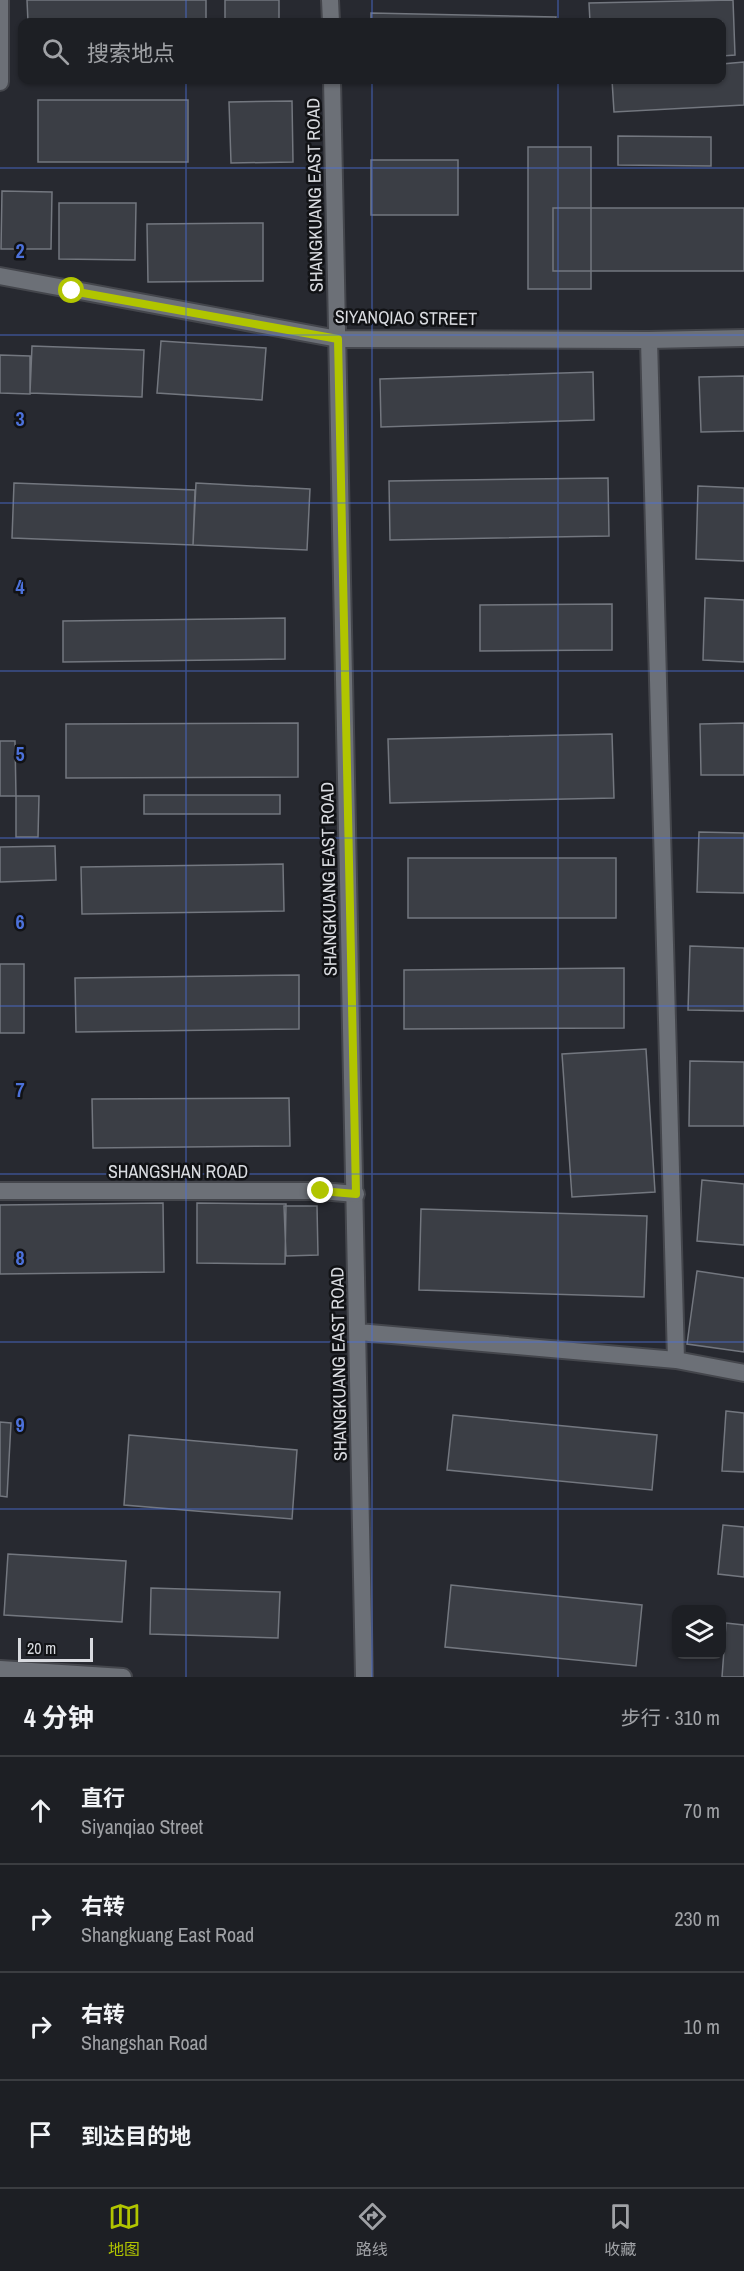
<!DOCTYPE html>
<html lang="zh">
<meta charset="utf-8">
<style>
:root{--surface:#1d1f24;--page:#2a2c31;--text:#f1f3f6;--muted:#a0a2a6;--line:#3b3d41;--accent:#b1c500}
body{margin:0;font-family:"Archivo Narrow","Noto Sans SC",sans-serif;background:var(--page);color:var(--text)}
.controls{position:absolute;right:18px;bottom:18px;display:grid;overflow:hidden;border-radius:12px;box-shadow:0 2px 4px #0004}
.controls button{width:54px;height:54px;display:grid;place-items:center;padding:0;border:0;border-bottom:2px solid var(--line);background:var(--surface);color:var(--text);font:30px sans-serif}
.scale{position:absolute;left:18px;bottom:15px;width:75px;box-sizing:border-box;padding-left:6px;border:3px solid #d9dbe0;border-top:0;font-size:16px;line-height:21px;white-space:nowrap;color:#d9dbe0;-webkit-text-stroke:4px #111215;paint-order:stroke}
.stop{position:absolute;width:18px;height:18px;margin:-14px;border:4px solid #b1c500;border-radius:50%;background:#fff}
.stop.end{background:#b1c500;border-color:#fff;box-shadow:0 2px 6px #0008}
.list{margin:0;padding:0;list-style:none}
h2{display:flex;justify-content:space-between;align-items:center;height:78px;margin:0;padding:0 24px;font-size:26px}
h2 small{font-size:20px;font-weight:400;color:var(--muted)}
.list li{display:grid;grid-template-columns:39px 1fr auto;gap:18px;align-items:center;box-sizing:border-box;height:108px;padding:0 24px;border-top:2px solid var(--line)}
.list b{display:block;font-size:22px;white-space:nowrap}
.list p{margin:0;font-size:20px;white-space:nowrap;color:var(--muted)}
.list em{font-size:20px;font-style:normal;color:var(--muted)}
.icon{flex:none;width:33px;height:33px;fill:none;stroke:currentColor;stroke-width:2;stroke-linecap:round;stroke-linejoin:round}
.map{position:relative;flex:none;width:744px;height:1677px;overflow:hidden}
.search{position:absolute;background:var(--surface);box-shadow:0 2px 4px #0004;left:18px;right:18px;top:18px;height:66px;display:flex;align-items:center;gap:15px;box-sizing:border-box;padding:0 21px;border-radius:12px;color:var(--muted);font-size:22px}
.sheet{height:510px;background:var(--surface)}
nav{display:flex;justify-content:space-around;align-items:center;box-sizing:border-box;height:84px;border-top:2px solid var(--line);background:var(--surface);font-size:16px;color:var(--muted)}
nav a{display:grid;justify-items:center;gap:3px}
nav .on{color:var(--accent)}
.map>svg:first-child{display:block}
.building{fill:#3b3e45;stroke:#73777f;stroke-width:1.5}
.lines{fill:none;stroke-linecap:round;stroke-linejoin:round}
.minor-casing{stroke:#44464c;stroke-width:20}
.tertiary-casing{stroke:#44464c;stroke-width:20}
.minor{stroke:#6c7077;stroke-width:16}
.tertiary{stroke:#6c7077;stroke-width:16}
.route{stroke:#b1c500;stroke-width:8}
.grid{fill:none;stroke:#4c71da;stroke-width:1.5;stroke-opacity:0.55}
.labels{text-anchor:middle;stroke-width:5;stroke-linejoin:round;paint-order:stroke}
.street-label{font-size:18px;fill:#d9dbe0;stroke:#111215}
.grid-label{font-size:20px;text-anchor:middle;font-weight:bold;fill:#4c71da;stroke:#111215;stroke-width:5;stroke-linejoin:round;paint-order:stroke}
</style>
<div class="map">
<svg width="744" height="1677" viewBox="0 0 744 1677">
<rect width="100%" height="100%" fill="#272930"/>
<path class="building" d="M27,0H206V22H28Z
M225,0H279V22H225Z
M733,0L735,55L722,56V22H590L589,3Z
M371,13L556,17L555,22H371Z
M744,62V105L614,112L612,80H722V64Z
M38,100H188V162H38Z
M292,101L293,162L231,163L229,102Z
M618,136L711,137V166L618,165Z
M528,147H591V289H528Z
M371,160H458V215H371Z
M2,191L52,192L51,249H1Z
M59,203H136L135,260L59,259Z
M553,208H744V271H553Z
M263,223V281L148,282L147,224Z
M161,341L266,348L262,400L157,393Z
M32,346L144,350L142,397L30,393Z
M0,355L30,356V394L0,393Z
M593,372L594,420L381,427L380,379Z
M744,376V431L701,432L699,377Z
M608,478L609,536L390,540L389,481Z
M14,483L195,490L193,545L12,538Z
M196,483L310,489L307,550L193,545Z
M698,486L744,488V561L696,559Z
M705,598L744,600V662L703,660Z
M612,604V650L480,651V605Z
M285,618V659L63,662V621Z
M298,723V777L66,778V724Z
M744,723V775H701L700,724Z
M612,734L614,798L390,803L388,739Z
M0,741H15L16,796H0Z
M144,795H280V814H144Z
M16,796H39L38,837H16Z
M699,832L744,833V893L697,892Z
M55,846L56,880L0,882V847Z
M408,858H616V918H408Z
M283,864L284,911L82,914L81,867Z
M690,946L744,948V1011L688,1010Z
M0,964H24V1033H0Z
M624,968V1028L404,1029V970Z
M299,975V1029L76,1032L75,978Z
M646,1049L655,1192L572,1197L562,1054Z
M690,1061L744,1062V1126H689Z
M289,1098L290,1146L93,1148L92,1099Z
M702,1180L744,1184V1245L697,1241Z
M163,1203L164,1272L0,1274V1205Z
M197,1203L286,1204L285,1264L197,1263Z
M284,1206H317L318,1255L286,1256Z
M421,1209L647,1216L644,1297L419,1290Z
M697,1271L744,1278V1352L687,1344Z
M726,1411L744,1413V1472L722,1471Z
M453,1415L657,1435L652,1490L447,1470Z
M0,1422L11,1423L7,1497L0,1496Z
M129,1435L297,1450L292,1519L124,1505Z
M723,1525L744,1527V1577L718,1574Z
M8,1554L126,1561L122,1622L4,1615Z
M451,1585L642,1605L636,1666L445,1647Z
M151,1588L280,1592L278,1638L150,1634Z
M726,1623L744,1625V1677H722Z"/>
<g class="lines">
<g class="minor-casing">
<path id="minor" d="M330,0L331,22
M332,80L364,1677
M0,82V0
M649,340L676,1360
M358,1332L676,1360L744,1373"/>
</g>
<g class="tertiary-casing">
<path id="tertiary" d="M0,276L338,339L649,340L744,338
M0,1191H321L356,1194
M0,1669L123,1677"/>
</g>
<use href="#minor" class="minor"/>
<use href="#tertiary" class="tertiary"/>
</g>
<g class="lines">
<path class="route" d="M72,291L338,339L356,1194L321,1191"/>
</g>
<path class="grid" d="M186,0V22M372,0V22M558,0V22M186,80V1677M372,80V1677M558,80V1677M0,168H744M0,335H744M0,503H744M0,671H744M0,838H744M0,1006H744M0,1174H744M0,1342H744M0,1509H744"/>
<g class="labels">
<g class="street-label">
<text transform="translate(315 195) rotate(-91)" y="6">SHANGKUANG EAST ROAD</text>
<text transform="translate(406 318) rotate(1)" y="6">SIYANQIAO STREET</text>
<text transform="translate(329 879) rotate(-91)" y="6">SHANGKUANG EAST ROAD</text>
<text x="178" y="1178">SHANGSHAN ROAD</text>
<text transform="translate(339 1364) rotate(-91)" y="6">SHANGKUANG EAST ROAD</text>
</g>
</g>
<g class="grid-label">
<text x="20" y="258">2</text>
<text x="20" y="426">3</text>
<text x="20" y="594">4</text>
<text x="20" y="761">5</text>
<text x="20" y="929">6</text>
<text x="20" y="1097">7</text>
<text x="20" y="1265">8</text>
<text x="20" y="1432">9</text>
</g>
</svg>
<div class="controls">
<button><svg class="icon" aria-label="layers" viewBox="0 0 24 24"><path d="M12 4l9 5-9 5-9-5zM3 14l9 5 9-5"/></svg></button>
</div>
<div class="scale">20 m</div>
<div class="stop" style="left:72px;top:291px"></div>
<div class="stop end" style="left:321px;top:1191px"></div>
<div class="search"><svg class="icon" aria-label="search" viewBox="0 0 24 24"><circle cx="10" cy="10" r="6"/><path d="M15 15l6 6"/></svg>搜索地点</div>
</div>
<section class="sheet">
<h2>4 分钟<small>步行 · 310 m</small></h2>
<ul class="list">
<li><svg class="icon" aria-label="ahead" viewBox="0 0 24 24"><path d="M12 20V5M6 11l6-6 6 6"/></svg><div><b>直行</b><p>Siyanqiao Street</p></div><em>70 m</em></li>
<li><svg class="icon" aria-label="right" viewBox="0 0 24 24"><path d="M7 20v-9h11M14 6l5 5-5 5"/></svg><div><b>右转</b><p>Shangkuang East Road</p></div><em>230 m</em></li>
<li><svg class="icon" aria-label="right" viewBox="0 0 24 24"><path d="M7 20v-9h11M14 6l5 5-5 5"/></svg><div><b>右转</b><p>Shangshan Road</p></div><em>10 m</em></li>
<li><svg class="icon" aria-label="arrive" viewBox="0 0 24 24"><path d="M6 21V4h12l-3 4 3 4H6"/></svg><div><b>到达目的地</b></div></li>
</ul>
</section>
<nav>
<a class="on"><svg class="icon" aria-label="map" viewBox="0 0 24 24"><path d="M3 6l6-2 6 2 6-2v14l-6 2-6-2-6 2zM9 4v14M15 6v14"/></svg>地图</a>
<a><svg class="icon" aria-label="directions" viewBox="0 0 24 24"><path d="M12 3l9 9-9 9-9-9zM9 14v-3h6M13 9l2 2-2 2"/></svg>路线</a>
<a><svg class="icon" aria-label="saved" viewBox="0 0 24 24"><path d="M7 4h10v16l-5-4-5 4z"/></svg>收藏</a>
</nav>
